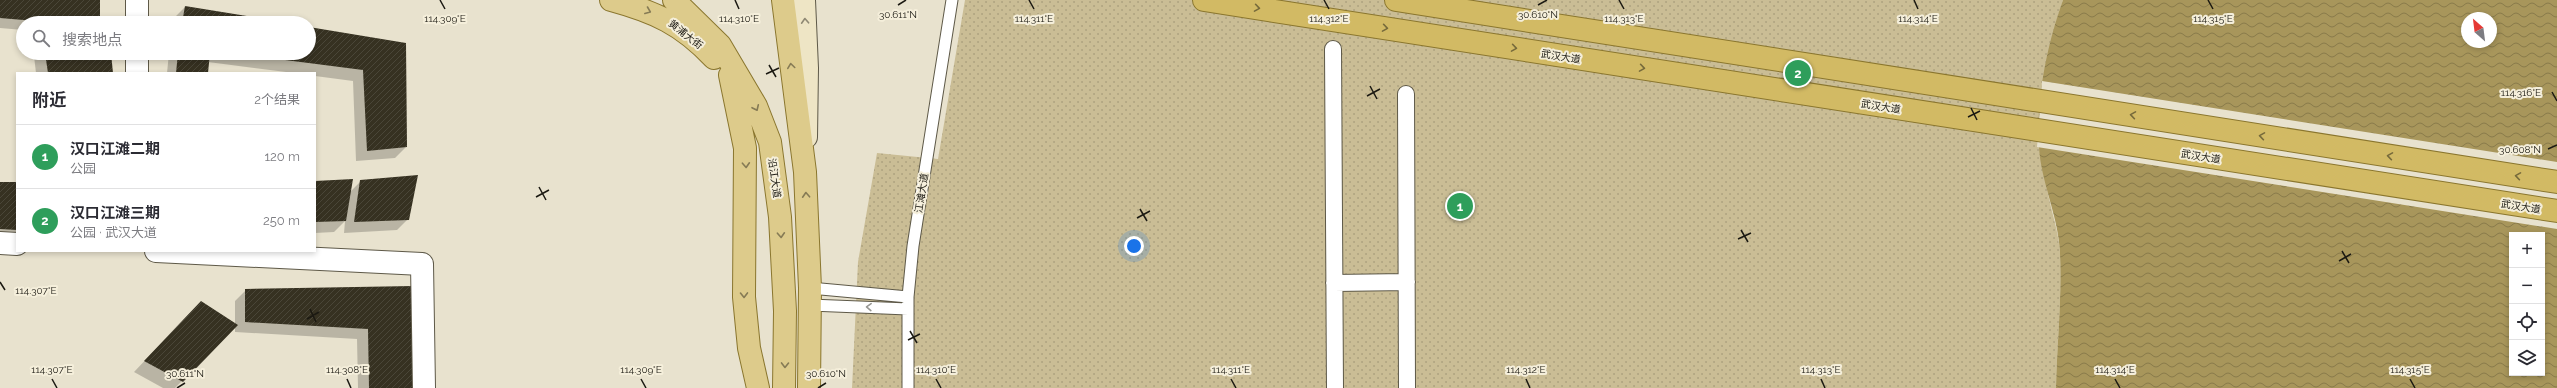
<!DOCTYPE html>
<html lang="zh">
<meta charset="utf-8">
<style>
:root{--surface:#fff;--page:#f2f2f3;--text:#2b2b33;--muted:#7c7c81;--line:#e1e1e2;--accent:#111827}
body{margin:0;font-family:Raleway,"Noto Sans SC",sans-serif;background:var(--page);color:var(--text)}
.controls{position:absolute;right:12px;bottom:12px;display:grid;overflow:hidden;border-radius:0px;box-shadow:0 2px 6px #0003}
.controls button{width:36px;height:36px;display:grid;place-items:center;padding:0;border:0;border-bottom:1px solid var(--line);background:var(--surface);color:var(--text);font:20px sans-serif}
.compass{position:absolute;left:2461px;top:12px;width:36px;height:36px;border-radius:50%;background:var(--surface);box-shadow:0 2px 6px #0003;rotate:332deg}
.you{position:absolute;left:1134px;top:246px;width:14px;height:14px;margin:-10px;border:3px solid #fff;border-radius:50%;background:#1a73e8;box-shadow:0 0 0 6px #1a73e833}
.badge{display:grid;place-items:center;width:26px;height:26px;border-radius:50%;background:var(--accent);color:#fff;font-size:13px;font-weight:700}
.pin{position:absolute;translate:-50% -50%;border:2px solid #fff;box-shadow:0 1px 4px #0006}
.list{margin:0;padding:0;list-style:none}
h2{display:flex;justify-content:space-between;align-items:center;height:52px;margin:0;padding:0 16px;font-size:17px}
h2 small{font-size:13px;font-weight:400;color:var(--muted)}
.list li{display:grid;grid-template-columns:26px 1fr auto;gap:12px;align-items:center;box-sizing:border-box;height:64px;padding:0 16px;border-top:1px solid var(--line)}
.list b{display:block;font-size:15px;white-space:nowrap}
.list p{margin:0;font-size:13px;white-space:nowrap;color:var(--muted)}
.list em{font-size:13px;font-style:normal;color:var(--muted)}
.icon{flex:none;width:22px;height:22px;fill:none;stroke:currentColor;stroke-width:2;stroke-linecap:round;stroke-linejoin:round}
.map{position:relative;flex:none;width:2557px;height:388px;overflow:hidden}
.search{position:absolute;background:var(--surface);box-shadow:0 2px 6px #0003;left:16px;top:16px;width:300px;height:44px;display:flex;align-items:center;gap:10px;box-sizing:border-box;padding:0 14px;border-radius:22px;color:var(--muted);font-size:15px}
.panel{position:absolute;background:var(--surface);box-shadow:0 2px 6px #0003;left:16px;top:72px;width:300px;height:180px;border-radius:0px}
.map>svg:first-child{display:block}
.park{fill:url(#park-dots)}
.water{fill:url(#water-waves);fill-rule:evenodd}
.pier{fill:#e8e2ce}
.shadow{fill:#0003}
.building{fill:url(#building-hatch)}
.lines{fill:none;stroke-linecap:round;stroke-linejoin:round}
.service-casing{stroke:#5e5948;stroke-width:13}
.pedestrian-casing{stroke:#5e5948;stroke-width:18}
.minor-casing{stroke:#5e5948;stroke-width:24}
.secondary-casing{stroke:#5e5948;stroke-width:24}
.primary-casing{stroke:#8a762e;stroke-width:24}
.trunk-casing{stroke:#8a762e;stroke-width:24}
.service{stroke:#fff;stroke-width:11}
.pedestrian{stroke:#fff;stroke-width:16}
.minor{stroke:#fff;stroke-width:22}
.secondary{stroke:#eee5c5;stroke-width:22}
.primary{stroke:#ddcb8b;stroke-width:22}
.trunk{stroke:#d2ba64;stroke-width:22}
.oneway{stroke:#766a3b}
.oneway2{stroke:#867b55}
.oneway3{stroke:#8f8974}
.oneway4{stroke:#989894}
.ticks{fill:none;stroke:#1b1912;stroke-width:1.5}
.labels{text-anchor:middle;stroke-width:4;stroke-linejoin:round;paint-order:stroke}
.street-label{font-size:10px;fill:#1b1912;stroke:#f5efdb}
.ticks-label{font-size:10px;text-anchor:middle;fill:#1b1912;stroke:#f5efdb;stroke-width:4;stroke-linejoin:round;paint-order:stroke}
</style>
<div class="map">
<svg width="2557" height="388" viewBox="0 0 2557 388">
<defs>
<pattern id="park-dots" width="8" height="8" patternUnits="userSpaceOnUse"><rect width="8" height="8" fill="#cabd95"/><path d="M2 2h.1M6 6h.1" fill="none" stroke="#ada27f" stroke-width="1.8" stroke-linecap="round"/></pattern>
<pattern id="water-waves" width="16" height="10" patternUnits="userSpaceOnUse"><rect width="16" height="10" fill="#a8965b"/><path d="M0 5q4-4 8 0t8 0" fill="none" stroke="#887a4a"/></pattern>
<pattern id="building-hatch" width="6" height="6" patternUnits="userSpaceOnUse"><rect width="6" height="6" fill="#363121"/><path d="M-1 1l2-2M0 6l6-6M5 7l2-2" fill="none" stroke="#4a4638"/></pattern>
</defs>
<rect width="100%" height="100%" fill="#e8e2ce"/>
<path class="park" d="M965,0H2063C2042,61 2037,125 2047,189C2051,211 2059,232 2060,254C2062,298 2057,344 2056,388H852L858,262L877,153L938,159Z"/>
<path class="water" d="M2063,0H2557V388H2056C2057,344 2062,298 2060,254C2059,217 2041,183 2039,147C2036,98 2047,45 2063,0ZM2467,18H2491V42H2467ZM2512,235H2542V373H2512Z"/>
<path class="pier" d="M2042,81L2557,162V229L2037,147Z"/>
<path class="shadow" d="M0,0H99V23H23V30L0,28Z
M185,7L282,23H173L174,18Z
M309,28L405,44L406,147L395,158L356,161L353,81L315,76V73H294L208,62L207,73H167L169,53H309Z
M37,53H110L112,73H36L34,56Z
M361,181L408,219L397,230L344,233L345,221L334,232L315,233V182L350,192Z
M0,183H17V240L0,239Z
M412,287L413,388H358L357,339L235,332V327L175,388H163L134,372L190,313L235,324V301L246,290Z"/>
<path class="building" d="M0,0H100V23H59L0,18Z
M185,6L283,22V23H182Z
M309,27L406,43L407,147L367,151L363,70L238,54L309,53Z
M45,53H111L113,73H48Z
M178,53H210L208,73H176Z
M418,175L409,220L354,222L360,180Z
M353,179L346,221L315,222V181Z
M0,182H17V230L0,229Z
M413,286L414,388H369L368,329L245,322V289Z
M201,301L238,325L183,382L144,361Z"/>
<g class="lines">
<g class="service-casing">
<path id="service" d="M810,288L908,297
M810,305L908,309
M908,388V297L913,246L952,0"/>
</g>
<g class="pedestrian-casing">
<path id="pedestrian" d="M1333,49L1335,388
M1406,94L1407,388
M1334,283L1407,282"/>
</g>
<g class="minor-casing">
<path id="minor" d="M137,23V0
M137,73V53
M0,243L17,244
M156,251L422,264L424,388"/>
</g>
<g class="secondary-casing">
<path id="secondary" d="M804,0L807,68L806,137"/>
</g>
<g class="primary-casing">
<path id="primary" d="M611,0C655,12 682,24 714,58
M674,0L720,45L756,106L770,142L780,217L785,311L784,388
M783,0L805,172L810,288L809,388
M730,75L745,148L744,297L749,348L758,388"/>
</g>
<g class="trunk-casing">
<path id="trunk" d="M1204,0L2557,211
M1396,0L2557,182"/>
</g>
<use href="#service" class="service"/>
<use href="#pedestrian" class="pedestrian"/>
<use href="#minor" class="minor"/>
<use href="#secondary" class="secondary"/>
<use href="#primary" class="primary"/>
<use href="#trunk" class="trunk"/>
</g>
<defs><path id="oneway-chevron" d="M-2-3.5L2.5 0L-2 3.5" fill="none" stroke-width="1.6" stroke-linecap="round" stroke-linejoin="round"/></defs>
<g class="oneway">
<use href="#oneway-chevron" transform="translate(1257 8) rotate(9)"/>
<use href="#oneway-chevron" transform="translate(1385 28) rotate(9)"/>
<use href="#oneway-chevron" transform="translate(1514 48) rotate(9)"/>
<use href="#oneway-chevron" transform="translate(1642 68) rotate(9)"/>
<use href="#oneway-chevron" transform="translate(2133 115) rotate(-171)"/>
<use href="#oneway-chevron" transform="translate(2262 136) rotate(-171)"/>
<use href="#oneway-chevron" transform="translate(2390 156) rotate(-171)"/>
<use href="#oneway-chevron" transform="translate(2518 176) rotate(-171)"/>
</g>
<g class="oneway2">
<use href="#oneway-chevron" transform="translate(648 11) rotate(22)"/>
<use href="#oneway-chevron" transform="translate(791 66) rotate(-98)"/>
<use href="#oneway-chevron" transform="translate(756 108) rotate(65)"/>
<use href="#oneway-chevron" transform="translate(746 165) rotate(87)"/>
<use href="#oneway-chevron" transform="translate(806 195) rotate(-93)"/>
<use href="#oneway-chevron" transform="translate(781 235) rotate(87)"/>
<use href="#oneway-chevron" transform="translate(744 295) rotate(89)"/>
<use href="#oneway-chevron" transform="translate(785 365) rotate(91)"/>
</g>
<use class="oneway3" href="#oneway-chevron" transform="translate(805 21) rotate(-93)"/>
<use class="oneway4" href="#oneway-chevron" transform="translate(869 307) rotate(-178)"/>
<path class="ticks" d="M440,0L445,9M735,0L739,9M1029,0L1034,9M1324,0L1329,9M1619,0L1624,9M1914,0L1918,9M2208,0L2213,9M898,5L906,0M1538,5L1547,0M769,65L776,77M766,74L779,68M1370,86L1377,99M2552,92L2557,101M1367,96L1380,89M1971,108L1977,120M1968,117L1980,111M2548,149L2557,145M539,187L546,200M536,197L549,190M1140,209L1147,221M1137,218L1150,211M1741,230L1748,242M1738,239L1751,233M2342,251L2349,263M2339,261L2351,254M0,282L5,290M310,309L316,322M307,319L319,312M910,331L917,343M908,340L920,334M52,379L57,388M347,379L351,388M641,379L646,388M936,379L941,388M1231,379L1236,388M1526,379L1530,388M1821,379L1825,388M2115,379L2120,388M2410,379L2415,388M177,388L185,383M818,388L826,383"/>
<g class="labels">
<g class="street-label">
<text transform="translate(686 34) rotate(38)" y="4">黄浦大街</text>
<text transform="translate(1561 56) rotate(9)" y="4">武汉大道</text>
<text transform="translate(1881 106) rotate(9)" y="4">武汉大道</text>
<text transform="translate(2201 156) rotate(9)" y="4">武汉大道</text>
<text transform="translate(775 178) rotate(82)" y="4">沿江大道</text>
<text transform="translate(921 193) rotate(-81)" y="4">江滩大道</text>
<text transform="translate(2521 206) rotate(9)" y="4">武汉大道</text>
</g>
</g>
<g class="ticks-label">
<text x="898" y="18">30.611°N</text>
<text x="1538" y="18">30.610°N</text>
<text x="445" y="22">114.309°E</text>
<text x="739" y="22">114.310°E</text>
<text x="1034" y="22">114.311°E</text>
<text x="1329" y="22">114.312°E</text>
<text x="1624" y="22">114.313°E</text>
<text x="1918" y="22">114.314°E</text>
<text x="2213" y="22">114.315°E</text>
<text x="2521" y="96">114.316°E</text>
<text x="2520" y="153">30.608°N</text>
<text x="36" y="294">114.307°E</text>
<text x="52" y="373">114.307°E</text>
<text x="347" y="373">114.308°E</text>
<text x="641" y="373">114.309°E</text>
<text x="936" y="373">114.310°E</text>
<text x="1231" y="373">114.311°E</text>
<text x="1526" y="373">114.312°E</text>
<text x="1821" y="373">114.313°E</text>
<text x="2115" y="373">114.314°E</text>
<text x="2410" y="373">114.315°E</text>
<text x="185" y="377">30.611°N</text>
<text x="826" y="377">30.610°N</text>
</g>
</svg>
<div class="controls">
<button>+</button>
<button>−</button>
<button><svg class="icon" aria-label="locate" viewBox="0 0 24 24"><circle cx="12" cy="12" r="6"/><path d="M12 2v4M12 18v4M2 12h4M18 12h4"/></svg></button>
<button><svg class="icon" aria-label="layers" viewBox="0 0 24 24"><path d="M12 4l9 5-9 5-9-5zM3 14l9 5 9-5"/></svg></button>
</div>
<svg class="compass" viewBox="-18 -18 36 36"><path d="M0-13l5 13h-10z" fill="#e53935"/><path d="M0 13l5-13h-10z" fill="#7c7c81"/></svg>
<div class="you"></div>
<div class="pin badge" style="left:1460px;top:206px;background:#2e9e5b">1</div>
<div class="pin badge" style="left:1798px;top:73px;background:#2e9e5b">2</div>
<div class="search"><svg class="icon" aria-label="search" viewBox="0 0 24 24"><circle cx="10" cy="10" r="6"/><path d="M15 15l6 6"/></svg>搜索地点</div>
<section class="panel">
<h2>附近<small>2个结果</small></h2>
<ul class="list">
<li><span class="badge" style="background:#2e9e5b">1</span><div><b>汉口江滩二期</b><p>公园</p></div><em>120 m</em></li>
<li><span class="badge" style="background:#2e9e5b">2</span><div><b>汉口江滩三期</b><p>公园 · 武汉大道</p></div><em>250 m</em></li>
</ul>
</section>
</div>
